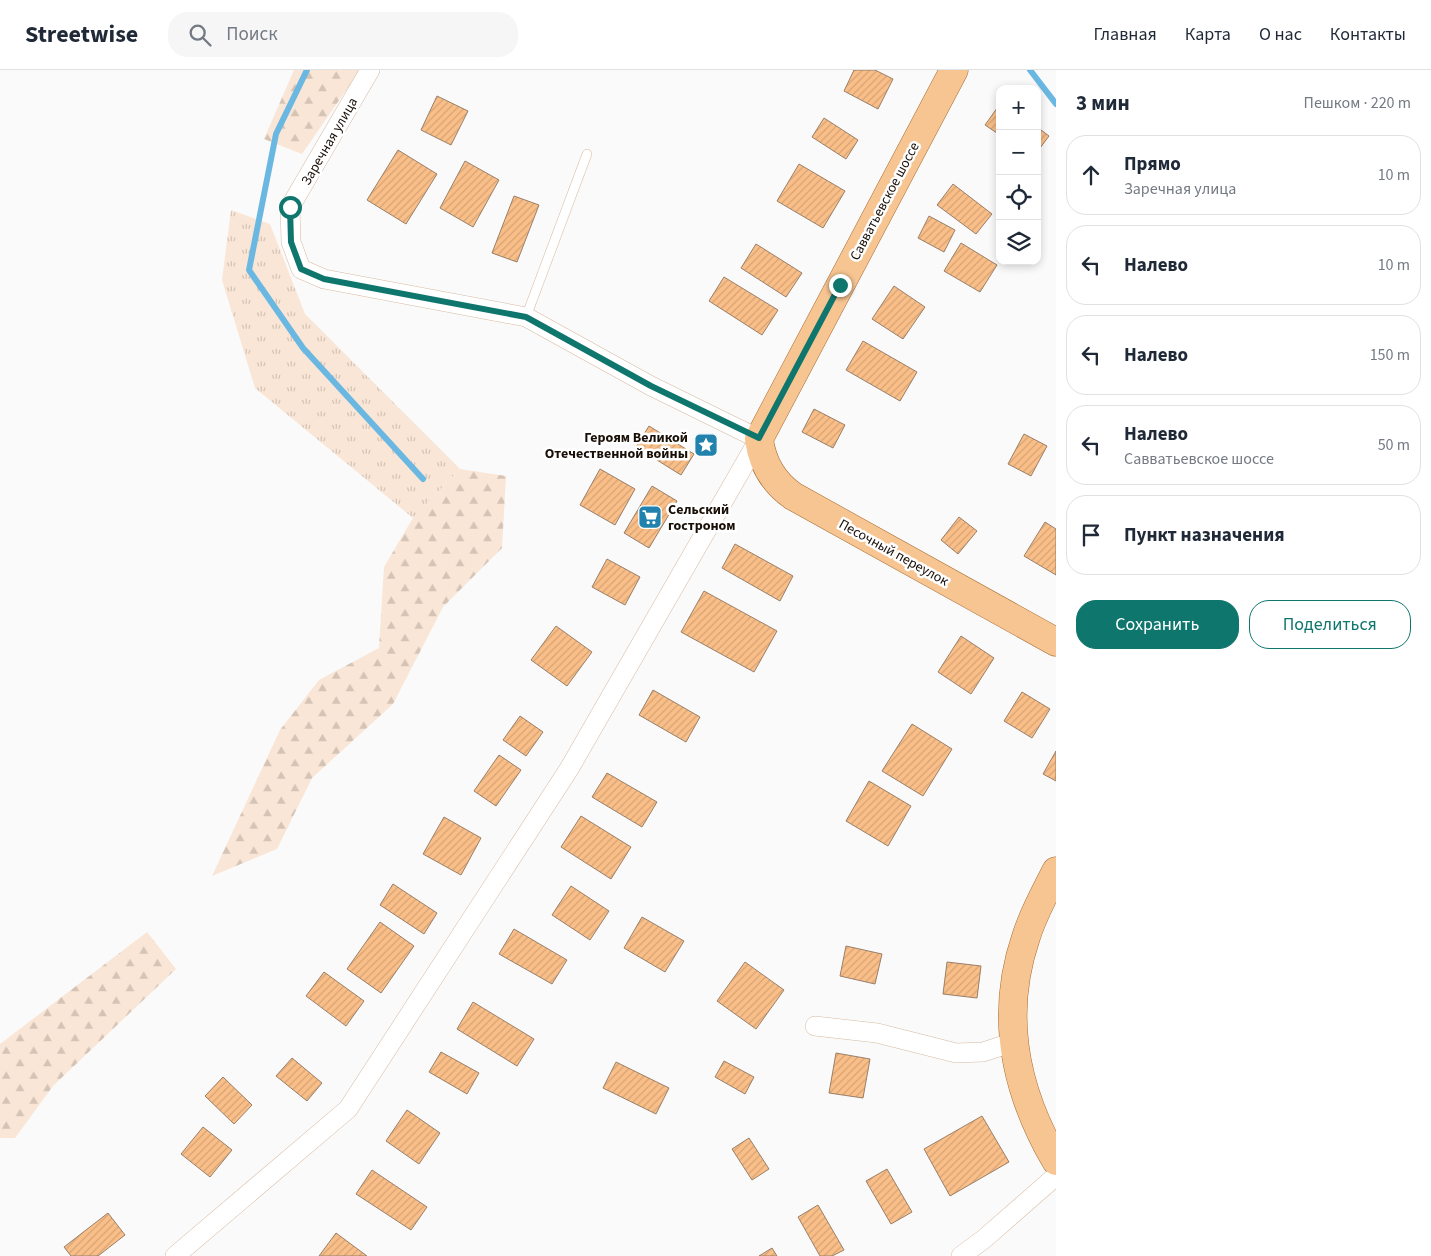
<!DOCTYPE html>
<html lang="ru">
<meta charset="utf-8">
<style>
:root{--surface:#fff;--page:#f6f6f7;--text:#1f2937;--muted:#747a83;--line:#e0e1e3;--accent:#0f766e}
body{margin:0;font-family:"Source Sans 3",sans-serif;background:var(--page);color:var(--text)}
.controls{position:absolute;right:15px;top:15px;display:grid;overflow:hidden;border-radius:10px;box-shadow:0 2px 8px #0003}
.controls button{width:45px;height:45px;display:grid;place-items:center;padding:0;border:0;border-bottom:1px solid var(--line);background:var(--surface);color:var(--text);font:25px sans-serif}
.stop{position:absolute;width:15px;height:15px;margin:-11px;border:4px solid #0f766e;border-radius:50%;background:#fff}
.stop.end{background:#0f766e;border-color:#fff;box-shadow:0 1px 5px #0008}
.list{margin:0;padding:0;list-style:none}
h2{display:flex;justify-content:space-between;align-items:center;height:65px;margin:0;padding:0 20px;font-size:21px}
h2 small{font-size:16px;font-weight:400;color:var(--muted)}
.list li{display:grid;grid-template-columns:32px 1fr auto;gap:15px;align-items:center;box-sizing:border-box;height:80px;margin:0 10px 10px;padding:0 10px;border:1px solid var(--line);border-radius:20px}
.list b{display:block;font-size:19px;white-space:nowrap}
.list p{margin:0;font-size:16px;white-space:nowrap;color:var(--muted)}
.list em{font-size:16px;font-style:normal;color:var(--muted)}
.actions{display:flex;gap:10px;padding:15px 20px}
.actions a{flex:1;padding:11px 0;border:1px solid var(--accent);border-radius:20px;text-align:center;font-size:18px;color:var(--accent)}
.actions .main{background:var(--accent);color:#fff}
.icon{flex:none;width:28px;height:28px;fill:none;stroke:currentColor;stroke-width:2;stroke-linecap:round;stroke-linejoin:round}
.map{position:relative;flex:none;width:1056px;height:1186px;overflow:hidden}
header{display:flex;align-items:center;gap:30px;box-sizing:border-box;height:70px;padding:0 25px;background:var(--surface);border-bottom:1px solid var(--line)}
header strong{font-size:24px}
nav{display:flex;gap:28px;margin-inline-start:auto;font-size:18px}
.search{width:350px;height:45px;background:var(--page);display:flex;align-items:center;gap:12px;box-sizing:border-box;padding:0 18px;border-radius:20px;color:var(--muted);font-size:19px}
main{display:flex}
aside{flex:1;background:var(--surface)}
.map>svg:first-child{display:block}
.grass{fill:url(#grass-tufts)}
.forest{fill:url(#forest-firs)}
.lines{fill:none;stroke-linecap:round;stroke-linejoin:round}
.stream{stroke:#6ab8e2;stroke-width:6}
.building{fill:url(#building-hatch);stroke:#997f69}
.lane-casing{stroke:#d6baa2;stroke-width:10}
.street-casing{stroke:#d6baa2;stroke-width:20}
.primary-casing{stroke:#a66d33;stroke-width:29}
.lane{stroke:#fff;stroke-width:9}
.street{stroke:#fff;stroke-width:19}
.primary{stroke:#f7c592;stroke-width:28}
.route{stroke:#0f766e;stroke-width:6}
.labels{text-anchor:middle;stroke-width:5;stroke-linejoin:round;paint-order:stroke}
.street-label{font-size:14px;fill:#190f07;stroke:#fff}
.poi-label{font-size:14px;font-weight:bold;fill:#190f07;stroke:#fff;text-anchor:end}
</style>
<header>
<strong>Streetwise</strong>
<div class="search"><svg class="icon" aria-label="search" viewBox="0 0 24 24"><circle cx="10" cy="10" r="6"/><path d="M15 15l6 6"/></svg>Поиск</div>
<nav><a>Главная</a><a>Карта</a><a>О нас</a><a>Контакты</a></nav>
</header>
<main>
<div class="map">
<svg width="1056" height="1186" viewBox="0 0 1056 1186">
<defs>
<pattern id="grass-tufts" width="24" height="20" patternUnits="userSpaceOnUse" patternTransform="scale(1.25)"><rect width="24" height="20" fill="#f9e6d6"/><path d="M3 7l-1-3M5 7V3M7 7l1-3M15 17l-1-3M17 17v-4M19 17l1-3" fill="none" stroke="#d5c4b6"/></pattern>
<pattern id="forest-firs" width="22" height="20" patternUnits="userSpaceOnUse" patternTransform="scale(1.25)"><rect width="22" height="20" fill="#f9e6d6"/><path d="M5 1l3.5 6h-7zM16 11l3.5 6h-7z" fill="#d5c4b6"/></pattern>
<pattern id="building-hatch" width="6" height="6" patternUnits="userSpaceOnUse" patternTransform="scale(1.25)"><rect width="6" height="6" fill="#fabf88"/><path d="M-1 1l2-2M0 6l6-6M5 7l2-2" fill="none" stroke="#d6a374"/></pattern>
</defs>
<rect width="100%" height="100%" fill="#fafafa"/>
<path class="grass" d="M231,140L270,154L305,244L460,399L413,448L255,318L222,210Z"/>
<path class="forest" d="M294,0H360L302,84L264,69Z
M460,399L506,406L502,478L443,537L393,634L312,708L277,779L212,806L280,660L319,610L379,578L384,497L413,448Z
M147,862L176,899L53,1016L15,1068H0V974Z"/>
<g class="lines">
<path class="stream" d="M307,0L276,64L249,200L303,278L423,409
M1030,0L1056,34"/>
</g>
<path class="building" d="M854,0H875L893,9L878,39L844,21Z
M437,26L468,41L451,75L421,60Z
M1000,34V65L985,55Z
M824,48L858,70L846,89L812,67Z
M1037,57L1049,66L1037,82Z
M398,80L437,104L406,154L367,130Z
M465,91L499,110L473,157L440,138Z
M799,94L845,121L823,158L777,131Z
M953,114L992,144L976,164L937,135Z
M514,126L539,135L517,192L492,183Z
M929,146L955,160L944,182L918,168Z
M961,173L997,195L980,222L944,201Z
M756,174L802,203L786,227L741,198Z
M724,207L778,240L762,265L709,231Z
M894,216L925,237L903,269L872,249Z
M863,271L917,302L900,331L846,300Z
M814,339L845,355L833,378L802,362Z
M649,356L694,384L681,405L636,377Z
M1024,364L1047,376L1031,406L1008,394Z
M600,399L635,419L615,455L580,435Z
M652,416L677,431L649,478L624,463Z
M959,447L977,461L958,484L941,470Z
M1045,452L1056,459V505L1024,486Z
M735,474L793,506L780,531L722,498Z
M607,489L640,507L625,535L592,517Z
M704,521L777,561L754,602L681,562Z
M556,556L592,582L567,616L531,590Z
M961,566L994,588L971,624L938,602Z
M653,620L700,647L686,672L639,645Z
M1022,622L1050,639L1032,668L1004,651Z
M520,646L543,662L526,686L503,670Z
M912,654L952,679L923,726L882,701Z
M1056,681V711L1043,704Z
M499,685L521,700L496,736L474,721Z
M607,703L657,732L642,757L592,727Z
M869,711L911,736L888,776L846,751Z
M581,746L631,777L611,809L561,777Z
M444,747L481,768L461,805L423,784Z
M393,814L437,843L424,864L380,835Z
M571,816L609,841L590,870L552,845Z
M642,847L684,871L665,902L624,878Z
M380,852L414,876L381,923L347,899Z
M514,859L567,890L552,914L499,884Z
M846,876L882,884L875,914L840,906Z
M745,892L784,920L756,959L717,931Z
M947,892L981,896L977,928L943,924Z
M324,902L364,931L346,956L306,926Z
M473,932L534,969L517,996L457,959Z
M441,982L479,1003L467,1024L429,1002Z
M836,983L870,989L863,1028L829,1023Z
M292,988L322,1013L307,1031L276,1006Z
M724,991L754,1007L745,1024L715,1007Z
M616,992L669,1018L656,1044L603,1018Z
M223,1007L252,1035L234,1054L205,1026Z
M407,1040L440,1063L419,1094L386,1071Z
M982,1046L1009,1092L950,1126L924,1079Z
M203,1057L232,1080L210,1107L181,1084Z
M749,1068L769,1099L752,1110L732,1079Z
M887,1099L912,1142L891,1154L866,1111Z
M372,1100L427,1137L411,1160L356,1124Z
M818,1135L844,1180L832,1186H820L798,1147Z
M108,1143L125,1165L98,1186H71L64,1177Z
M336,1163L367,1186H319Z
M772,1178L777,1186H759Z"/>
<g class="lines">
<g class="lane-casing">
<path id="lane" d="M526,247L587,84"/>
</g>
<g class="street-casing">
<path id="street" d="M815,956L877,963L956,983L983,982L1014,972
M175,1186L348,1039L569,699L759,369L651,316L526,247L324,209L301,199L291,172L290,137L370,0
M961,1186L984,1169L1056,1106"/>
</g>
<g class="primary-casing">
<path id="primary" d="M954,0L759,369C762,392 773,412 793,426L1056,572
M1056,801C1045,823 1033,844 1026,867C999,946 1015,1021 1056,1091"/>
</g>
<use href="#lane" class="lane"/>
<use href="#street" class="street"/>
<use href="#primary" class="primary"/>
</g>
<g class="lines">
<path class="route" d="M290,137L291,172L301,199L324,209L526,247L651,316L759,368L840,215"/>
</g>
<defs>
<g id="sight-square" transform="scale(1.25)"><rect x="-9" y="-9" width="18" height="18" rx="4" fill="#2082ad" stroke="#fff"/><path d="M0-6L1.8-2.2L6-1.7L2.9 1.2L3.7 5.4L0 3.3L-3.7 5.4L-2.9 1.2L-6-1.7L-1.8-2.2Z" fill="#fff"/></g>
<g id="supermarket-square" transform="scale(1.25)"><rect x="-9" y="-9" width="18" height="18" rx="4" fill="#2082ad" stroke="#fff"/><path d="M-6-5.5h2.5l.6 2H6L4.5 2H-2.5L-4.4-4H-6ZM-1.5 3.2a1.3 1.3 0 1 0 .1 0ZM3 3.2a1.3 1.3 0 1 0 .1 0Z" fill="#fff"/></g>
</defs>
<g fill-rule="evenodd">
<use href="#sight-square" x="706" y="375"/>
<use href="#supermarket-square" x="650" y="447"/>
</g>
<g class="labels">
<g class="street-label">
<text transform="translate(329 71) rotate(-60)" y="5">Заречная улица</text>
<text transform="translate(884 131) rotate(-62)" y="5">Савватьевское шоссе</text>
<text transform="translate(894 482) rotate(29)" y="5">Песочный переулок</text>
</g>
<g class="poi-label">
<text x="688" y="372">Героям Великой<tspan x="688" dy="16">Отечественной войны</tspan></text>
<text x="668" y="444" text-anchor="start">Сельский<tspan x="668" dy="16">гостроном</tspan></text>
</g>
</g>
</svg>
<div class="controls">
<button>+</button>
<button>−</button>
<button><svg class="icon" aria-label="locate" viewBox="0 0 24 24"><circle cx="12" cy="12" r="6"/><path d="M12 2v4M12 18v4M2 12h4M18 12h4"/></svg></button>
<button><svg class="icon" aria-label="layers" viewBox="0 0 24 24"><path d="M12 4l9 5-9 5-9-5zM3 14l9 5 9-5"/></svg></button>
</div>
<div class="stop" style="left:290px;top:137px"></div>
<div class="stop end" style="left:840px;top:215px"></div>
</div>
<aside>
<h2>3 мин<small>Пешком · 220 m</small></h2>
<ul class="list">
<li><svg class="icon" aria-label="ahead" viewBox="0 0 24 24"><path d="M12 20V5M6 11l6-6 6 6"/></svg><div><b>Прямо</b><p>Заречная улица</p></div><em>10 m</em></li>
<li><svg class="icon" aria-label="left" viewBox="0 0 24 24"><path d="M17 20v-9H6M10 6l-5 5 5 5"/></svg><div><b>Налево</b></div><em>10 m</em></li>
<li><svg class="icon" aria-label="left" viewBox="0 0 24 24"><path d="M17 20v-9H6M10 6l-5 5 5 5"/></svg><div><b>Налево</b></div><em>150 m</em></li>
<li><svg class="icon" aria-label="left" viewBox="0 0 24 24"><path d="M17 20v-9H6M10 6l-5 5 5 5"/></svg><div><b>Налево</b><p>Савватьевское шоссе</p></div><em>50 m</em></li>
<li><svg class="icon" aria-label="arrive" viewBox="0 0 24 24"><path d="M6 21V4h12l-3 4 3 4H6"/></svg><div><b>Пункт назначения</b></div></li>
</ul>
<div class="actions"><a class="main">Сохранить</a><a>Поделиться</a></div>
</aside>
</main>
